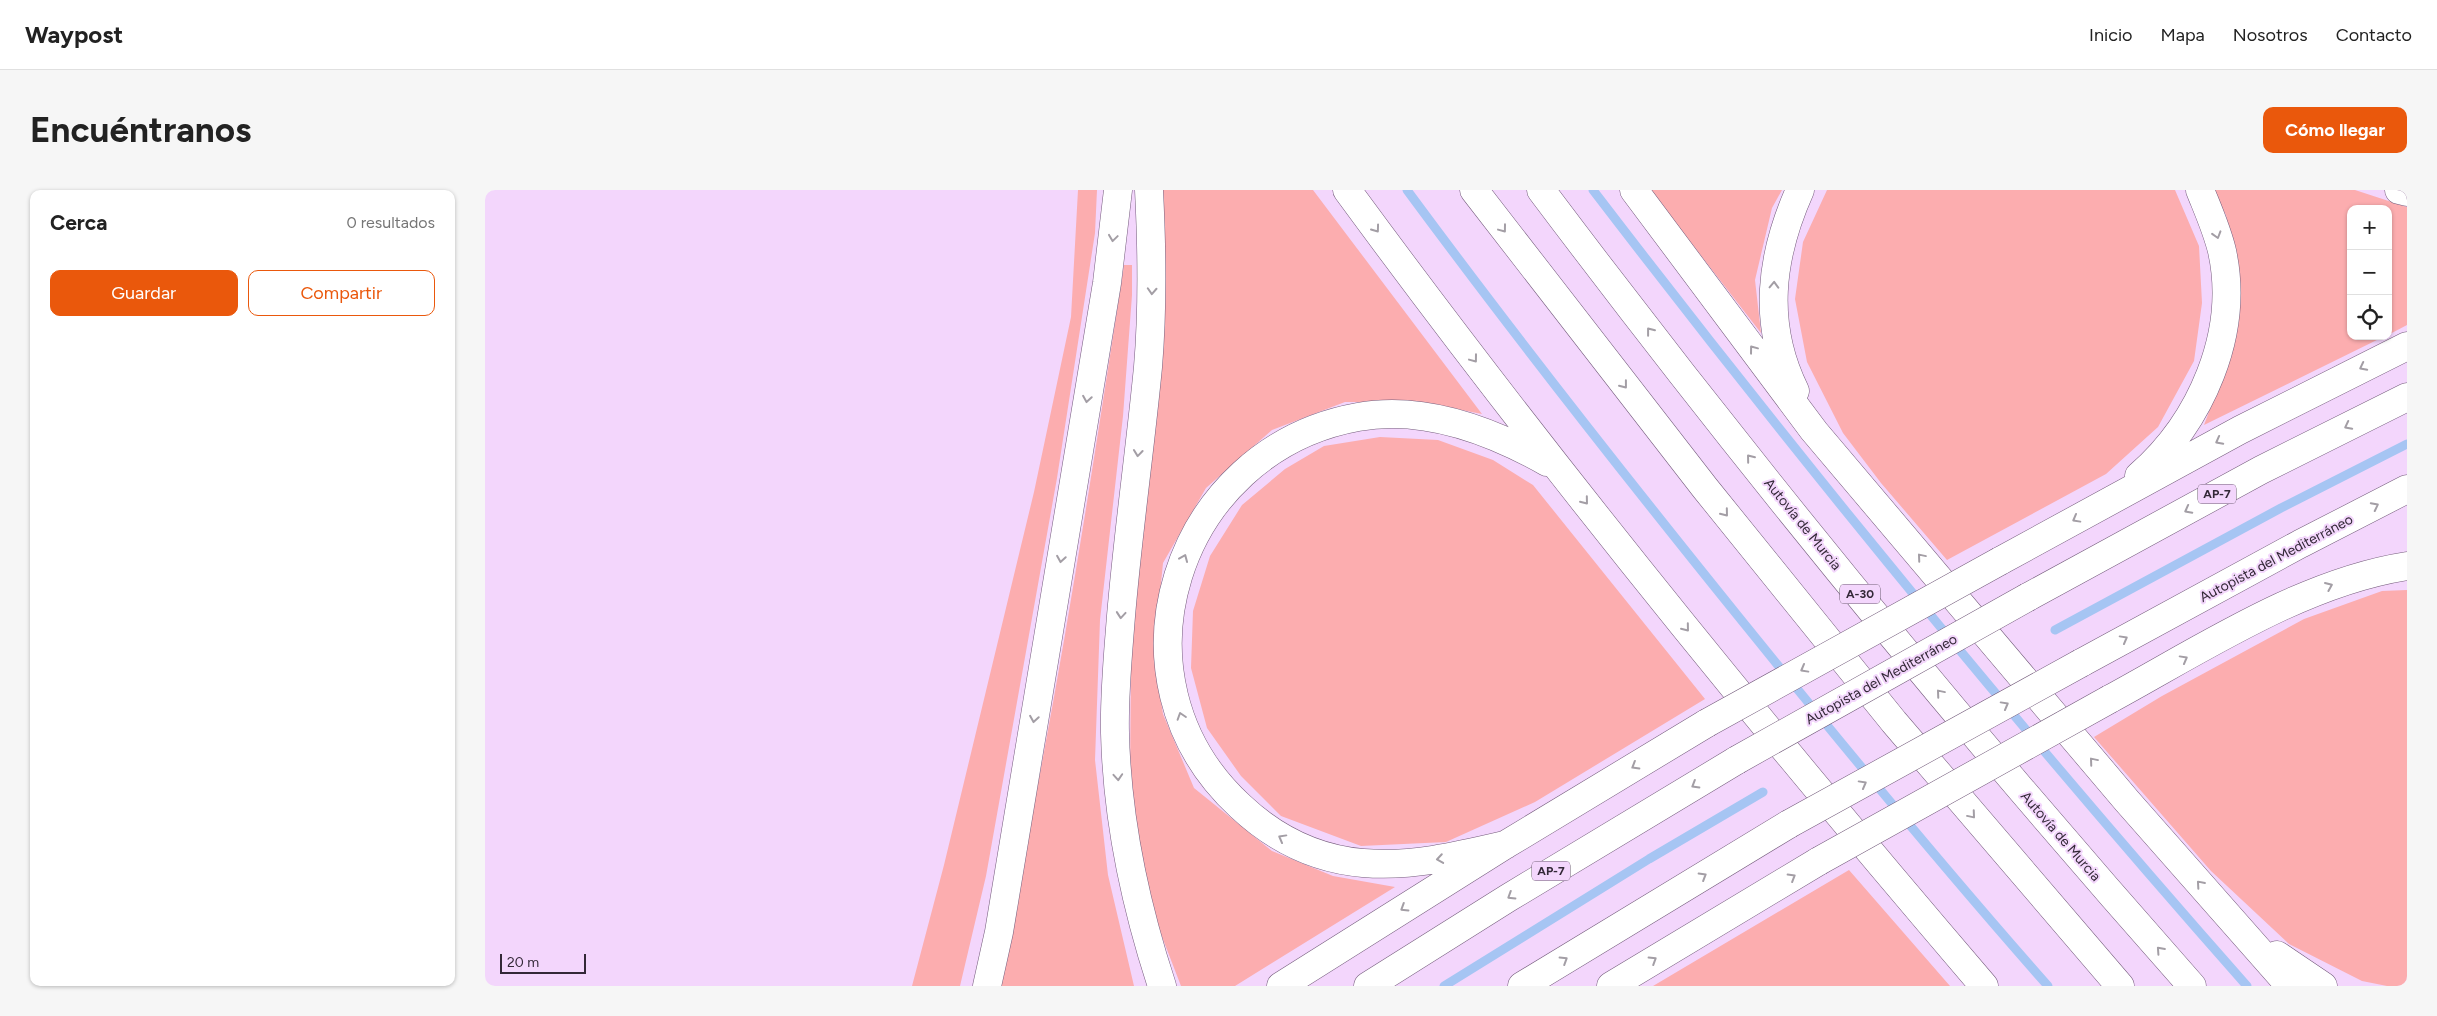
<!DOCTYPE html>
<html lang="es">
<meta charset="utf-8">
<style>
:root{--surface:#fff;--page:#f6f6f6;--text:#222;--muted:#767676;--line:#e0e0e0;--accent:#ea580c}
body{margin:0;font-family:Figtree,sans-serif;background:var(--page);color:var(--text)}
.controls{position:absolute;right:15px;top:15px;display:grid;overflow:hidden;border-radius:10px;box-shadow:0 1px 4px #0004}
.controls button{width:45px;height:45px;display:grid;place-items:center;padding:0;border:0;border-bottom:1px solid var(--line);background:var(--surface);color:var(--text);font:25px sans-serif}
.scale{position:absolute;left:15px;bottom:12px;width:86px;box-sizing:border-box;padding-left:5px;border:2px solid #332837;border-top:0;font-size:14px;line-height:18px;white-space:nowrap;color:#332837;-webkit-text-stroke:4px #f3d6fc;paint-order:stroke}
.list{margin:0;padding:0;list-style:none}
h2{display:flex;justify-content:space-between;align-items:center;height:65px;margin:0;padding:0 20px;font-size:21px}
h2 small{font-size:16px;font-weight:400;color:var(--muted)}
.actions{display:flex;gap:10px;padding:15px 20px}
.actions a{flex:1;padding:11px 0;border:1px solid var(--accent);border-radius:10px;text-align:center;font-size:18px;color:var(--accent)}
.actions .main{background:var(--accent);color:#fff}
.icon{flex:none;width:28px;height:28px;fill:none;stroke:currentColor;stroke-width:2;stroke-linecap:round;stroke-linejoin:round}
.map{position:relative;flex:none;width:1922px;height:796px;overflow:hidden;border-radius:10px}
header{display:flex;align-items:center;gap:30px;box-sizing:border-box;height:70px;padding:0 25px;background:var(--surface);border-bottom:1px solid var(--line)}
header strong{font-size:24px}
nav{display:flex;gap:28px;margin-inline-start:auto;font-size:18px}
.intro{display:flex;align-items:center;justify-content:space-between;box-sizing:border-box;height:120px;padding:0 30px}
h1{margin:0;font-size:35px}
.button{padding:12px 22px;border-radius:10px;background:var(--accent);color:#fff;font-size:18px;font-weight:700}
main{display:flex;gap:30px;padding:0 30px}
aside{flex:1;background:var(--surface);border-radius:10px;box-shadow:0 1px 4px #0004}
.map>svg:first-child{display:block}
.green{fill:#fcadaf}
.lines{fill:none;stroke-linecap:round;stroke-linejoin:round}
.stream{stroke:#a6c5f3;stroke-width:9}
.motorway-casing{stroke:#745c7c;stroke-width:29}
.motorway{stroke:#fff;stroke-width:28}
.motorway-bridge-casing{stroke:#745c7c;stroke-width:29;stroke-linecap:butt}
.motorway-bridge{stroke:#fff;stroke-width:28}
.oneway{stroke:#a39ea5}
.labels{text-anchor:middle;stroke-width:4;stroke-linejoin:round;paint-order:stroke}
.shield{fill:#f3d6fc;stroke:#6d5c72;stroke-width:1}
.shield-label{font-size:12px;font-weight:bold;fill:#332837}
.street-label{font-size:14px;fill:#332837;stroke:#f3d6fc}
</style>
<header>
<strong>Waypost</strong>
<nav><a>Inicio</a><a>Mapa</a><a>Nosotros</a><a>Contacto</a></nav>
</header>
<div class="intro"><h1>Encuéntranos</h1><a class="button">Cómo llegar</a></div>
<main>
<aside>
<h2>Cerca<small>0 resultados</small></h2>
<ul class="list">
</ul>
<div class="actions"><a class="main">Guardar</a><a>Compartir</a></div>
</aside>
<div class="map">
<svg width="1922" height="796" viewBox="0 0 1922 796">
<rect width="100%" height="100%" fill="#f3d6fc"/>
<path class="green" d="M593,0H612L610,43L572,288L501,686L475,796H427L459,675L549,302L586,127Z
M675,0H828L997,224L935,212H860L787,240L721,298L678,373L669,464L678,524L709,598L787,661L848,686L910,697L750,796H696L664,713L645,589L646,469L657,338Z
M1165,0H1297L1287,18L1270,90L1276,143Z
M1342,0H1690L1714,56L1717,113L1709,171L1673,237L1621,284L1462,370L1396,293L1358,243L1322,172L1310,109L1318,52Z
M1727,0H1870L1922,17V135L1903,145V19H1866V146H1900L1719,235L1747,161L1754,103L1741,25Z
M639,75H647V105L638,226L615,430L610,570L623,685L649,796H511C565,558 602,316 639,75Z
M895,247L953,250L1008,270L1048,295L1220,509L1050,612L961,652L876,656L796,626L756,586L722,538L706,478L708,421L725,366L757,315L800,279L839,256Z
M1922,400V796H1902L1877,791L1804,754L1726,681L1609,547L1677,506L1819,429L1897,401Z
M1364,680L1465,796H1168Z"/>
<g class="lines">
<path class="stream" d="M922,0C1029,145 1140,286 1253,426C1354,551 1456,675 1563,796
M1108,0C1317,273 1535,539 1762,796
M1570,440L1796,318L1922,254
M959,796L1164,669L1278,602"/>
<g class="motorway-casing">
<path id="motorway" d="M664,0C667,59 668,118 663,177C655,260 643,343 636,426C633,465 629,504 630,543C632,629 650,714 677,796
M862,0C1063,274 1278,538 1499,796
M989,0L1220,298L1409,532L1635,796
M1056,0C1262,274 1480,540 1707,796
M1149,0L1329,241L1642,611L1805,796
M1914,0L1922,2
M1310,201C1277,134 1285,67 1315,0
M1654,286C1716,232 1755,143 1737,61C1732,40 1723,20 1715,0
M1515,371L1755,240L1922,156
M1543,407L1776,280L1922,207
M1596,473L1815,354L1922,299
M1625,509C1717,459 1818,392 1922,376
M1020,655C973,666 927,677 878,673C831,669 789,648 755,616C616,488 690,260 873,227C938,215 1007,241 1062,272
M1792,765L1838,796
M502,796L514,742L622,93L633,0
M796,796L1020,655L1222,533
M883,796L1023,708L1252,570
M1037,796L1304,634
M1126,796L1334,671"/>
</g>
<use href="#motorway" class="motorway"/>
<g class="motorway-bridge-casing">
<path id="motorway-bridge" d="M1222,533L1515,371
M1252,570L1543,407
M1304,634L1596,473
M1334,671L1625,509"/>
</g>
<use href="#motorway-bridge" class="motorway-bridge"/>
</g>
<defs><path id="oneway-chevron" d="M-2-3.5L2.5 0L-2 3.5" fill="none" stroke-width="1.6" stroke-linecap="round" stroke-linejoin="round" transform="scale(1.25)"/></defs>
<g class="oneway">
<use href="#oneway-chevron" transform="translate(891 39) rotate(54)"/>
<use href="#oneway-chevron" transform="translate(1018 39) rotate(53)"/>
<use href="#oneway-chevron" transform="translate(1732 45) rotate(73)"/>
<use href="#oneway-chevron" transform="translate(628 48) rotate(98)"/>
<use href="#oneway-chevron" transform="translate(1289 95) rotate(-88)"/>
<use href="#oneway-chevron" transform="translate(667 101) rotate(93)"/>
<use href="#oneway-chevron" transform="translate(1165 141) rotate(-128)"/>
<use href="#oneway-chevron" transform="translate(1268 159) rotate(-127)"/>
<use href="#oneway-chevron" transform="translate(989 169) rotate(53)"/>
<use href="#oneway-chevron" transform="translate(1878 177) rotate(153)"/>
<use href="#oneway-chevron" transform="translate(1139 195) rotate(52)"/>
<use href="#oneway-chevron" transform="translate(602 209) rotate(99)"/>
<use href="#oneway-chevron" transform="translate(1863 236) rotate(153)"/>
<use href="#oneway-chevron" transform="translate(1734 251) rotate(152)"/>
<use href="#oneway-chevron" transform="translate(653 263) rotate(96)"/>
<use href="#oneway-chevron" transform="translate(1265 268) rotate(-129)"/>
<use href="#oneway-chevron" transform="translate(1100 311) rotate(51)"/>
<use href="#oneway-chevron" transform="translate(1890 316) rotate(-27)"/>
<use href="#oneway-chevron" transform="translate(1703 320) rotate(152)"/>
<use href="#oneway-chevron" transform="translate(1240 323) rotate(51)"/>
<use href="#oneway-chevron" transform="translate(1591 329) rotate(151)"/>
<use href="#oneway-chevron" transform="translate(1436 367) rotate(-130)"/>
<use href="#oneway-chevron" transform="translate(699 368) rotate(-67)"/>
<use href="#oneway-chevron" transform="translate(576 369) rotate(99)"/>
<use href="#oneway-chevron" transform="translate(1844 396) rotate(-23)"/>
<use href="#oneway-chevron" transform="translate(636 425) rotate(95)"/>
<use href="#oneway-chevron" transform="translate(1201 438) rotate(51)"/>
<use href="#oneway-chevron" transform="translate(1639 449) rotate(-29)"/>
<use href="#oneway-chevron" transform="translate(1699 469) rotate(-29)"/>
<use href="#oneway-chevron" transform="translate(1319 479) rotate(151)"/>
<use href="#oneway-chevron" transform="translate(1455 503) rotate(-130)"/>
<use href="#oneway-chevron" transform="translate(1520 515) rotate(-29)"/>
<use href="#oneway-chevron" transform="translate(696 526) rotate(-108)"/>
<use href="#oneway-chevron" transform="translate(549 529) rotate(99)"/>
<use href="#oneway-chevron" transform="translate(1608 571) rotate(-130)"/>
<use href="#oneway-chevron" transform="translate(1150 576) rotate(149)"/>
<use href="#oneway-chevron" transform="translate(633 587) rotate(86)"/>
<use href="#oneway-chevron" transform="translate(1378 594) rotate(-29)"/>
<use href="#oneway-chevron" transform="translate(1210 595) rotate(149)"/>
<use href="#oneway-chevron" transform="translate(1487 625) rotate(50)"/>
<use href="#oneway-chevron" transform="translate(797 648) rotate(-151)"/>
<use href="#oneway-chevron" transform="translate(955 669) rotate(171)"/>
<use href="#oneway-chevron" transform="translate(1218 686) rotate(-31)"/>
<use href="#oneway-chevron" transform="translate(1307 687) rotate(-31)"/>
<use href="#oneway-chevron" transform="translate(1715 694) rotate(-131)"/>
<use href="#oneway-chevron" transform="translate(1026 706) rotate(148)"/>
<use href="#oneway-chevron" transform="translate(919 718) rotate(148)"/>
<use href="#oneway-chevron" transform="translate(1675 760) rotate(-132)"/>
<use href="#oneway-chevron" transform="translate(1079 770) rotate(-32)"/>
<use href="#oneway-chevron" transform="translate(1168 770) rotate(-32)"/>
</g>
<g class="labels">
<g class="shield">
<rect x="1713" y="294.5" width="38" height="19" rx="4"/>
<rect x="1355" y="394.5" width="40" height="19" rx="4"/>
<rect x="1047" y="671.5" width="38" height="19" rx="4"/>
</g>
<g class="shield-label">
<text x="1732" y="308">AP-7</text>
<text x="1375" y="408">A-30</text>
<text x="1066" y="685">AP-7</text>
</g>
<g class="street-label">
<text transform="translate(1318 334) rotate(51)" y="5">Autovía de Murcia</text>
<text transform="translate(1791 368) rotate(-28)" y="5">Autopista del Mediterráneo</text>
<text transform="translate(1396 489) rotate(-29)" y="5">Autopista del Mediterráneo</text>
<text transform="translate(1576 646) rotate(49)" y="5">Autovía de Murcia</text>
</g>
</g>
</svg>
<div class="controls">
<button>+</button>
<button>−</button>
<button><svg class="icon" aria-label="locate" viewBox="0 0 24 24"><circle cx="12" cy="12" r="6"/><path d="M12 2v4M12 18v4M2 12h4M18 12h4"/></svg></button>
</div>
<div class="scale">20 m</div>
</div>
</main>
